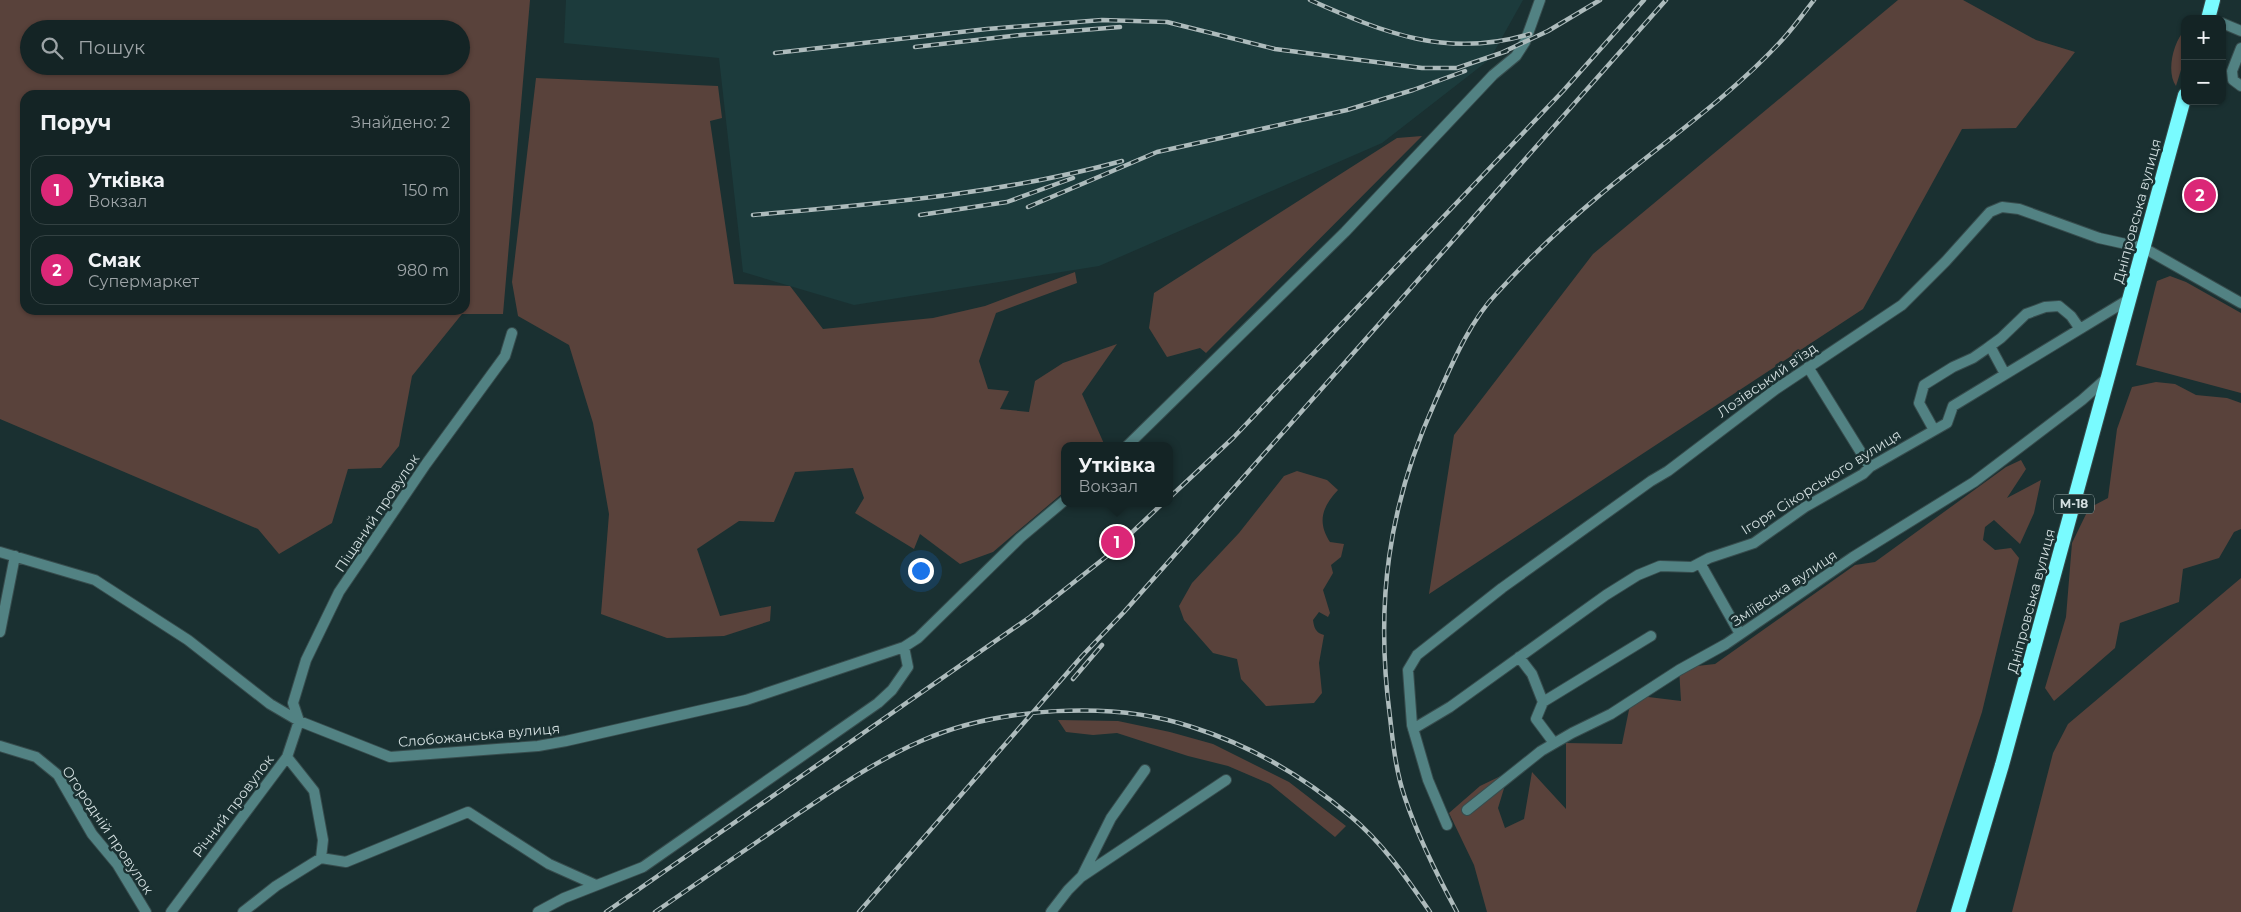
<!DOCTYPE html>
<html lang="uk">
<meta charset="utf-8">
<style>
:root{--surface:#142425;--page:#1d2c2d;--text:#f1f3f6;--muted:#9da4a7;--line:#334142;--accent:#db2777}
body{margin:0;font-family:Montserrat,sans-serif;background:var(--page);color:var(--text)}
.controls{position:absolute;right:15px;top:15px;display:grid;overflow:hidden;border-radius:10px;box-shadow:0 1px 4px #0004}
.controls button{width:45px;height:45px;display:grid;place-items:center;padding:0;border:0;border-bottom:1px solid var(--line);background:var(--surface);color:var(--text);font:25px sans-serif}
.you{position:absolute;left:920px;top:570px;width:18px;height:18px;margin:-12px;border:4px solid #fff;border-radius:50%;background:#1a73e8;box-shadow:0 0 0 8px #1a73e833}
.badge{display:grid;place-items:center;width:32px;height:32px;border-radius:50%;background:var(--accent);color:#fff;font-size:16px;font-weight:700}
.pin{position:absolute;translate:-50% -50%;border:2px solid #fff;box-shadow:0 1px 5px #0006}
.popup{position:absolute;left:1061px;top:442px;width:112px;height:65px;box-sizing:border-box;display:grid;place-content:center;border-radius:10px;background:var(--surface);filter:drop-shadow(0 1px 4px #0005);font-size:16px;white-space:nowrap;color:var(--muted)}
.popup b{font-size:19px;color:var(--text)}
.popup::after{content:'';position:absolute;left:50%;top:100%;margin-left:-10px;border:10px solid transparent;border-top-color:var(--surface)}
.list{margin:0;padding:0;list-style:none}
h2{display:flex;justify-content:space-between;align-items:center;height:65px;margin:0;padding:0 20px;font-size:21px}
h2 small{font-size:16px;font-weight:400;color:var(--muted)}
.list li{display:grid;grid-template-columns:32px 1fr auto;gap:15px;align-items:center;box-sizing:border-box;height:70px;margin:0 10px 10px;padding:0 10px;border:1px solid var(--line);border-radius:15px}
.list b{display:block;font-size:19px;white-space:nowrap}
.list p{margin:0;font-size:16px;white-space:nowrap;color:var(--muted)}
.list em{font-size:16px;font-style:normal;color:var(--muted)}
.icon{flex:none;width:28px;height:28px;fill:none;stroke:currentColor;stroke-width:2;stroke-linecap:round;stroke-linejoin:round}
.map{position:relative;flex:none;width:2241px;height:912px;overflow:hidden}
.search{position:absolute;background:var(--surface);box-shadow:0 1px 4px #0004;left:20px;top:20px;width:450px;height:55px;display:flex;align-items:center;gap:12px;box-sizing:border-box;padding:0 18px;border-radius:28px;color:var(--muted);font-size:19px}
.panel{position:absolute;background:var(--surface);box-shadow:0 1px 4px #0004;left:20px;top:90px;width:450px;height:225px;border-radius:15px}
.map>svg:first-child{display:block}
.built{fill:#1c3b3c}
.green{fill:#59423b;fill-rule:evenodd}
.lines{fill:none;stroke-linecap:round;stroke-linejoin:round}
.minor-casing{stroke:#374c4d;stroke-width:12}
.highway-casing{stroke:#374c4d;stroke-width:16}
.minor{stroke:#528283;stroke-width:10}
.highway{stroke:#79fbff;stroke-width:14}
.rail-casing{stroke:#adbbbc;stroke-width:4.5}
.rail{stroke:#1a3031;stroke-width:2.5;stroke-dasharray:8;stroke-linecap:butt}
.labels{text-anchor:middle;stroke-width:5;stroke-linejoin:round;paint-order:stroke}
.shield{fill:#1a3031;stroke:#9baaab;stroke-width:1}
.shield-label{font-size:12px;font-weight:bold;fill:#d2dedf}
.street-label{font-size:14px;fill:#d2dedf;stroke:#1a3031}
</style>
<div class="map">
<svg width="2241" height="912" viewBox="0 0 2241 912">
<rect width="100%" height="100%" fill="#1a3031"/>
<path class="built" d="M566,0H1523L1490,59L1382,143L1099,266L854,305L743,272L719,58L564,43Z"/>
<path class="green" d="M0,0H530L503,314H462L412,376L399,446L381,468L348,469L332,523L279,554L258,529L0,419ZM29,29H461V66H29ZM25,95H465V310H25Z
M1898,0H1963L2036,40L2075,52L2016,128L1962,129L1863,309L1429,594L1454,435L1593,254Z
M2185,30V57L2176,86C2166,72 2173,42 2185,30Z
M536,78L718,86L722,118L710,121L734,284L790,286L823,329L933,318L985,306L1075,272L1077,283L996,313L979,361L988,389L1009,391L1000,409L1029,412L1035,381L1063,363L1117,344L1082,394L1105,446H1064V492L993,552L960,564L920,534L914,549L855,513L864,498L853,468L795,472L774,522L739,521L697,549L720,616L771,606L770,621L724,636L667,638L601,614L609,514L593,423L569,345L518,316L512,282Z
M1422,136L1206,353L1200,348L1167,357L1149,328L1154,293L1397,138Z
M2170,276L2186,282L2241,313V393L2136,365L2157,281Z
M2156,382L2175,384L2196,395L2227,398L2241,403V529L2234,532L2219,558L2183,569L2179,602L2120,623L2115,648L2054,701L2045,688L2066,617L2072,543L2089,508L2108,498L2117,429L2132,387Z
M2021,460L2026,469L2007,498L2041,480L2034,513L2020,544L1994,520L1985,527L1983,540L1995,550L2011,548L2019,558L1982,712L1916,912H1487L1474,865L1449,813L1480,786L1509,772L1498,808L1505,828L1524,819L1532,772L1566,809V743L1622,744L1632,695L1681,701L1679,668L1715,664L1855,565L1875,562L2006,467Z
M1297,471L1327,480L1338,490C1322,507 1317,522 1330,542L1344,544L1341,557L1331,565L1333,573L1323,590L1330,613L1328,617L1319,612L1313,620C1314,628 1316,633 1324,635L1319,663L1322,693L1314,703L1266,706L1241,679L1237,659L1213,653L1184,620L1179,606L1192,583L1239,533L1284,476Z
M2241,578V912H2012L2053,753L2068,724Z
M1058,720L1118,721L1170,732L1213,744L1289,782L1346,826L1335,837L1270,784L1228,766L1188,756L1117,733L1093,735L1066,732Z"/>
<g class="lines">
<g class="minor-casing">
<path id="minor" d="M2222,23L2241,31
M2241,48L2232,71L2233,80L2241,86
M1990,346L2005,374
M1808,367L1870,467
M1934,430L1919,403L1924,385L1953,367L1973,358L1986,349L2001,338L2026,314L2045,307L2059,306L2071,316L2080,329
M1127,446L1345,232L1493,75L1516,56L1525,42L1540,0
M0,552L95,580L188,640L270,704L299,721L390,757L538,746L566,741L746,700L904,647L918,638L1020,538L1064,501
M1700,563L1740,634
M0,632L15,556
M1519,657L1532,674L1543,702L1536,719L1554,743
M1543,702L1651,636
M1413,729L1450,707L1606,595L1638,575L1660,566L1692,567L1709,558L1754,543L1805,507L1863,474L1870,467L1947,423L1953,406L2131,298
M0,746L36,757L58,775L92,834L117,864L146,912
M287,757L299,721L293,703L306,660L339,592L426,464L505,356L512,333
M1467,810L1541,751L1572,733L1611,714L1679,670L1726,644L1853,557L1974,482L2082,400L2108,377
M1447,825L1428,780L1412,725L1408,670L1417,655L1502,588L1651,481L1668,471L1776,389L1902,305L1946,261L1990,212L2002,207L2019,209L2099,238L2144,248L2241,303
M1082,876L1111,818L1145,770
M171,912L287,757L314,791L323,840L321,858
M243,912L276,886L321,858L346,862L468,812L549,864L596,885
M538,912L564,898L643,867L878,703L892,690L908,667L904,647
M1051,912L1068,890L1081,877L1226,780"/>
</g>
<g class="highway-casing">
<path id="highway" d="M2208,19L2213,0
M1958,912L2002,765L2185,95"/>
</g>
<use href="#minor" class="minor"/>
<use href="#highway" class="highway"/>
<g class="rail-casing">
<path id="rail" d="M1310,0C1384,33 1448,59 1530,34
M915,47L1021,35L1120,27
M775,53L987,29L1102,20L1167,22L1275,49L1422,68H1457L1507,51
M1501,53L1548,31L1600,0
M1028,207L1157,152L1347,110L1413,90L1465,71
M753,215C876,204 1002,194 1122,161
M920,215L1007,202L1073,178
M1170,497L1233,438L1563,91L1644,0
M1073,679L1102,645
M606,912L1030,617L1107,556L1163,503
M655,912C699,882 742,852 786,822C829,793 873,762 921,741C998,707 1113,700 1192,727C1249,745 1303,776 1349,815C1382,842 1406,877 1430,912
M859,912L1082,656L1124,612L1666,0
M1457,912C1437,875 1418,837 1405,798C1396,772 1393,744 1390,717C1375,604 1388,506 1435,402C1451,366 1469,322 1497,293C1529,258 1564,225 1600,195C1661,144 1729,98 1783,39C1794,27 1804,13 1814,0"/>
</g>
<use href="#rail" class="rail"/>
</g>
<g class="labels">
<rect class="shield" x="2054" y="494.5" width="40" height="19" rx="4"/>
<g class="shield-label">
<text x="2074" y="508">М-18</text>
</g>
<g class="street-label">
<text transform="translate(2137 211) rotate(-75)" y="5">Дніпровська вулиця</text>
<text transform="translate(1767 380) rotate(-35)" y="5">Лозівський в'їзд</text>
<text transform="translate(1821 482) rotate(-32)" y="5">Ігоря Сікорського вулиця</text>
<text transform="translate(377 513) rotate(-56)" y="5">Піщаний провулок</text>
<text transform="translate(1784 588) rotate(-34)" y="5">Зміївська вулиця</text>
<text transform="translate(2031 601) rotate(-75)" y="5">Дніпровська вулиця</text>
<text transform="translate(479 735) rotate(-5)" y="5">Слобожанська вулиця</text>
<text transform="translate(233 806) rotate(-53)" y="5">Річний провулок</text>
<text transform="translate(108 830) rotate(56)" y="5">Огородній провулок</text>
</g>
</g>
</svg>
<div class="controls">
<button>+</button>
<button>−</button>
</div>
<div class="you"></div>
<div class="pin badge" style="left:1117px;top:542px">1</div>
<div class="popup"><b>Уткiвка</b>Вокзал</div>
<div class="pin badge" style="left:2200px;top:195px">2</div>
<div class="search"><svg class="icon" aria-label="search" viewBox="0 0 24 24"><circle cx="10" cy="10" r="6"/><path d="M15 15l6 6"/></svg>Пошук</div>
<section class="panel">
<h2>Поруч<small>Знайдено: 2</small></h2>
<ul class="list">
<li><span class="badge">1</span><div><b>Уткiвка</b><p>Вокзал</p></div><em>150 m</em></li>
<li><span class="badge">2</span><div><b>Смак</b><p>Супермаркет</p></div><em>980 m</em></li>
</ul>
</section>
</div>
